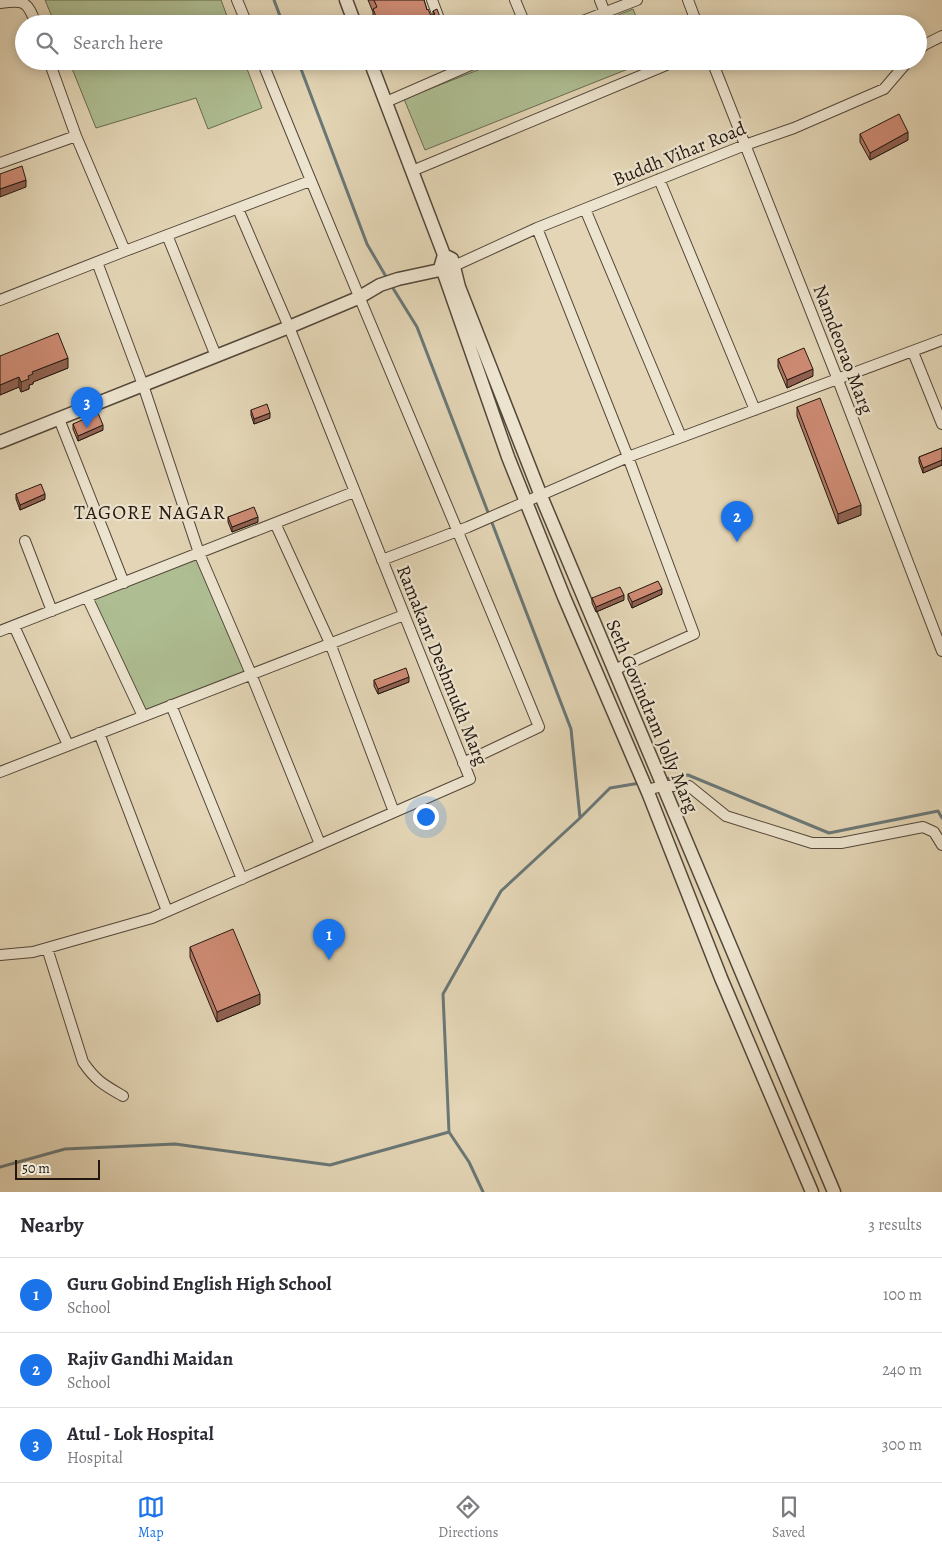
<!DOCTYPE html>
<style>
:root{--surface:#fff;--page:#f7f7f7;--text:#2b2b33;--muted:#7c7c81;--line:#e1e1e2;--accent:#1a73e8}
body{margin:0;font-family:Alegreya,serif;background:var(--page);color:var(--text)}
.scale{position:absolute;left:15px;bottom:12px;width:85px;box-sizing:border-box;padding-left:5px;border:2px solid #231811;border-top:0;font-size:14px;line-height:18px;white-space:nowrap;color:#231811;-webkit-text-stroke:4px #ede4cf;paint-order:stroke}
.you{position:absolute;left:425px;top:816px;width:18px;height:18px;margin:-12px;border:4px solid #fff;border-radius:50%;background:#1a73e8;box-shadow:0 0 0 8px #1a73e833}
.badge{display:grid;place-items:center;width:32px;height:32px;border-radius:50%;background:var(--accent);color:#fff;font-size:16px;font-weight:700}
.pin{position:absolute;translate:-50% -41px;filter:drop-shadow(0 1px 2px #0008)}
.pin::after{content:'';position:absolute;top:26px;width:18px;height:15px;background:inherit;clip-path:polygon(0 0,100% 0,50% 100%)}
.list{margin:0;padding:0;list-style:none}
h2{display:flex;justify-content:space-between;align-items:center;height:65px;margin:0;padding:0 20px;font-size:21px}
h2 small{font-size:16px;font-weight:400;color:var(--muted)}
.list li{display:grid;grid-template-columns:32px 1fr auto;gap:15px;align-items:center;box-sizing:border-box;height:75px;padding:0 20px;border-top:1px solid var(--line)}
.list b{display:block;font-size:19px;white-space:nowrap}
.list p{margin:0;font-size:16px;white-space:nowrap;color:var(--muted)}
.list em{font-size:16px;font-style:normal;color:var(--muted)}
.icon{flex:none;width:28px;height:28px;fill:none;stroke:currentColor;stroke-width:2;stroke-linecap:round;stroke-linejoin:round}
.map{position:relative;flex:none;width:942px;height:1192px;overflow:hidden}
.search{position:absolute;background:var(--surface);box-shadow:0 2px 12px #0003;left:15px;right:15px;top:15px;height:55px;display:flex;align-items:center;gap:12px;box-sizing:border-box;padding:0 18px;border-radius:28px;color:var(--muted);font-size:19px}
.sheet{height:290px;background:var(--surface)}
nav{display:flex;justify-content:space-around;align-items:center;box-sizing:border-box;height:70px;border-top:1px solid var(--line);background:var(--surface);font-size:14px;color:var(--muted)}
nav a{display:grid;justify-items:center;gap:2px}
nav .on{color:var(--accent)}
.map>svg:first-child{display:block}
.green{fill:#aebe92;stroke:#686b52}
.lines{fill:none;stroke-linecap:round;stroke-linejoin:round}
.stream{stroke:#6a7776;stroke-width:3}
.minor-casing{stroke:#53473a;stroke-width:12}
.tertiary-casing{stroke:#53473a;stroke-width:15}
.minor{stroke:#ede4cf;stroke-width:10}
.tertiary{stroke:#ede4cf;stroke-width:12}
.wall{fill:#b17864;stroke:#231811}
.shaded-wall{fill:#906151;stroke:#231811}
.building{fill:#ce8b74;stroke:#231811}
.labels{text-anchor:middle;stroke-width:4.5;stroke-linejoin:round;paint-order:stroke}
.street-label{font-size:19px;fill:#231811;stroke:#ede4cf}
.neighbourhood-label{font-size:20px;letter-spacing:1px;fill:#231811;stroke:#ede4cf}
</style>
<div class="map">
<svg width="942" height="1192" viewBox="0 0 942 1192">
<rect width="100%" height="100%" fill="#e3d5b5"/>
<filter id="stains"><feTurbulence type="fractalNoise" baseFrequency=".004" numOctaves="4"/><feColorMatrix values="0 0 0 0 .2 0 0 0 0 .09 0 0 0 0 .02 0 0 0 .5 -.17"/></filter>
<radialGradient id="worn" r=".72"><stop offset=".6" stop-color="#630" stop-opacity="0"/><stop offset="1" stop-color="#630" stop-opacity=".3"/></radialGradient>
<path class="green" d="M45,0H221L230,24H55Z
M633,9L639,24H596Z
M69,61H244L262,108L208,129L196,98L96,128Z
M501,61H648L425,150L404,99Z
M199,553L251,674L143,716L87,597Z"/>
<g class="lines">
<path class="stream" d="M274,0L283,24
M298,61L367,244L388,280
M391,285L417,327L571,729L580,818
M664,779L688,775L829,833L938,811L942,818
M449,1132L443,994L501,891L580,818L610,788L640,783
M0,1167L65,1149L175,1144L330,1165L449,1132L469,1162L483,1192"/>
<g class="minor-casing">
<path id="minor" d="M237,0L247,24
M432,0L441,24
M515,0L525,24
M600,0L605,13
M688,0L697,24
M0,3C24,0 27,0 36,24
M575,24L637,0
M918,51L924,45L942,36
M49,61L76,136L125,251
M262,61C352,284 448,505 539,727L463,763
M712,61L838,380L942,651
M386,102L480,61
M0,163L76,136
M412,171L676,61
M659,179L755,410
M585,209L681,437
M537,228L628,457L694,634L614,670
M167,235L216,356
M97,262L143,385L199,553L251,674L320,844
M454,266L537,228L745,145L794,128L884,89L908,61
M0,300L125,251L310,181
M913,352L942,424
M59,419L124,583
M275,523L330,643L394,812
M25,541L52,611
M382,560L468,527L628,457L942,340
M87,597L143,716
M14,626L68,745
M0,631L354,492
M171,705L242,879
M99,733L167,911
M0,772L404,615
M647,790L662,786H689L726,816L812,843H841L923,827L934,832L942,845
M47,948L83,1062C96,1081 104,1085 123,1096
M0,955L33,952L152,918L470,779L289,327L238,209"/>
</g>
<g class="tertiary-casing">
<path id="tertiary" d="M346,0L355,24
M370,61L444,255
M444,255L452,259L459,287L541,496L834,1192
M444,255L441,265L508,457L564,597L649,795L721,978L812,1192
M0,442L289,327L358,298L380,285L398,279L449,268"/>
</g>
<use href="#minor" class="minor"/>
<use href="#tertiary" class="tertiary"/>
</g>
<path class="wall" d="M368,0H424L427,10L431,16L433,15V11L440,24H373V12Z
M860,134L908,140L870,160L860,142Z
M0,356L68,368L33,382V384L29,385V389L21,392L19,387L0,395Z
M778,359L813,376L787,388L778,367Z
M797,407L861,515L838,524L797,416Z
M251,410L270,418L254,424L251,415Z
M73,424L103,430L78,441L73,429Z
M942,448V465L923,473L919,462V457Z
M16,494L45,499L20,510L16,499Z
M228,517L258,522L232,532L228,522Z
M628,594H662L632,608L628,599Z
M592,598L624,600L596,612L592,603Z
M374,680L409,682L378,694L374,686Z
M190,947L260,1004L217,1022L190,957Z"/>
<path class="shaded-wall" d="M440,17V24H426V23Z
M424,19V24H420V21Z
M908,132V140L870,160V153Z
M26,180V187L0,197V189Z
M68,358V368L33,382V384L29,385V389L21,392V382L32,372Z
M813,369V376L787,388V380Z
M19,377V387L0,395V385Z
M270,413V418L254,424V419Z
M103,425V430L78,441V436Z
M942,460V465L923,473V468Z
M45,494V499L20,510V505Z
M861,505V515L838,524V514Z
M258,517V522L232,532V527Z
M662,589V594L632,608V602Z
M624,595V600L596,612V607Z
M409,677V682L378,694V689Z
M260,994V1004L217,1022V1012Z"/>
<path class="building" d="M374,0H424L427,10L428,9L431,16L435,14L433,11L437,9L440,17L426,23L424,19L420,21L421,24H379L373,9L377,7Z
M899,114L908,132L870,153L860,134Z
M22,166L26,180L0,189V174Z
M58,333L68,358L32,372L33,374L28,376L29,379L21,382L19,377L0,385V356Z
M804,348L813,369L787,380L778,359Z
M820,398L861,505L838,514L797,407Z
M267,404L270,413L254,419L251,410Z
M98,413L103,425L78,436L73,424Z
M942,448V460L923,468L919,457Z
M41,484L45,494L20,505L16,494Z
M254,507L258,517L232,527L228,517Z
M658,581L662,589L632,602L628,594Z
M620,587L624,595L596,607L592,598Z
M406,668L409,677L378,689L374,680Z
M233,929L260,994L217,1012L190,947Z"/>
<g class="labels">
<g class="street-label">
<text transform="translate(679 153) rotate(-22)" y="7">Buddh Vihar Road</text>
<text transform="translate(844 349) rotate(69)" y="7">Namdeorao Marg</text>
<text transform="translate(443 665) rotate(68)" y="7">Ramakant Deshmukh Marg</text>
<text transform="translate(653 716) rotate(67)" y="7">Seth Govindram Jolly Marg</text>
</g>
<g class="neighbourhood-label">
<text x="150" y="519">TAGORE NAGAR</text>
</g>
</g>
<rect width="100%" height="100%" filter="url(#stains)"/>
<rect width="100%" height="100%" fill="url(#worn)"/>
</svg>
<div class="scale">50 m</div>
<div class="you"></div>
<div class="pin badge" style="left:329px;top:960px">1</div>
<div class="pin badge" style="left:737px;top:542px">2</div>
<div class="pin badge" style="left:87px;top:428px">3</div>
<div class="search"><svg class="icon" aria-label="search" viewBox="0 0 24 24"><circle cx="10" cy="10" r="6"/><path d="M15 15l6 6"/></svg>Search here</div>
</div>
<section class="sheet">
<h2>Nearby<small>3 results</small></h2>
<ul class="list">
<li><span class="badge">1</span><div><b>Guru Gobind English High School</b><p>School</p></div><em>100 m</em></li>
<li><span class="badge">2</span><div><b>Rajiv Gandhi Maidan</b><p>School</p></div><em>240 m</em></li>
<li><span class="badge">3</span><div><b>Atul - Lok Hospital</b><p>Hospital</p></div><em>300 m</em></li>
</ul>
</section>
<nav>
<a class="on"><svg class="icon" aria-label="map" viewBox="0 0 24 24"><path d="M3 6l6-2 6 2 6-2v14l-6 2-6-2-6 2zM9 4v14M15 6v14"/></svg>Map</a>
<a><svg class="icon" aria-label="directions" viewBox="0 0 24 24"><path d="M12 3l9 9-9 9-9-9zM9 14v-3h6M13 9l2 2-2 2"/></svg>Directions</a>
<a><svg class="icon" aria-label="saved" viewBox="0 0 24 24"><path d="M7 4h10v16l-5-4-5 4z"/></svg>Saved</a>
</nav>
